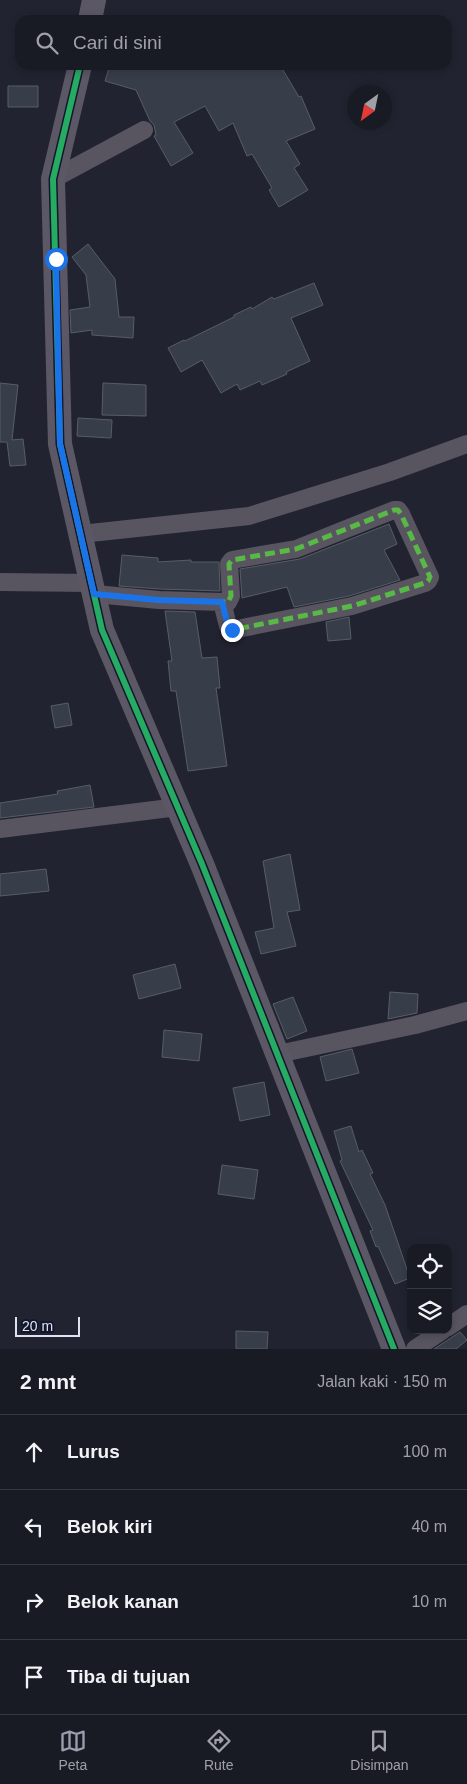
<!DOCTYPE html>
<html lang="id">
<meta charset="utf-8">
<style>
:root{--surface:#191b24;--page:#262831;--text:#f1f3f6;--muted:#9fa1a6;--line:#373941;--accent:#9b9fad}
body{margin:0;font-family:Helvetica,sans-serif;background:var(--page);color:var(--text)}
.controls{position:absolute;right:15px;bottom:15px;display:grid;overflow:hidden;border-radius:10px;box-shadow:0 2px 8px #0003}
.controls button{width:45px;height:45px;display:grid;place-items:center;padding:0;border:0;border-bottom:1px solid var(--line);background:var(--surface);color:var(--text);font:25px sans-serif}
.compass{position:absolute;left:347px;top:85px;width:45px;height:45px;border-radius:50%;background:var(--surface);box-shadow:0 2px 8px #0003;rotate:213deg}
.scale{position:absolute;left:15px;bottom:12px;width:65px;box-sizing:border-box;padding-left:5px;border:2px solid #dde1f0;border-top:0;font-size:14px;line-height:18px;white-space:nowrap;color:#dde1f0;-webkit-text-stroke:4px #12172c;paint-order:stroke}
.stop{position:absolute;width:15px;height:15px;margin:-11px;border:4px solid #1a73e8;border-radius:50%;background:#fff}
.stop.end{background:#1a73e8;border-color:#fff;box-shadow:0 1px 5px #0008}
.list{margin:0;padding:0;list-style:none}
h2{display:flex;justify-content:space-between;align-items:center;height:65px;margin:0;padding:0 20px;font-size:21px}
h2 small{font-size:16px;font-weight:400;color:var(--muted)}
.list li{display:grid;grid-template-columns:32px 1fr auto;gap:15px;align-items:center;box-sizing:border-box;height:75px;padding:0 20px;border-top:1px solid var(--line)}
.list b{display:block;font-size:19px;white-space:nowrap}
.list em{font-size:16px;font-style:normal;color:var(--muted)}
.icon{flex:none;width:28px;height:28px;fill:none;stroke:currentColor;stroke-width:2;stroke-linecap:round;stroke-linejoin:round}
.map{position:relative;flex:none;width:467px;height:1349px;overflow:hidden}
.search{position:absolute;background:var(--surface);box-shadow:0 2px 8px #0003;left:15px;right:15px;top:15px;height:55px;display:flex;align-items:center;gap:12px;box-sizing:border-box;padding:0 18px;border-radius:15px;color:var(--muted);font-size:19px}
.sheet{height:365px;background:var(--surface)}
nav{display:flex;justify-content:space-around;align-items:center;box-sizing:border-box;height:70px;border-top:1px solid var(--line);background:var(--surface);font-size:14px;color:var(--muted)}
nav a{display:grid;justify-items:center;gap:2px}
nav .on{color:var(--accent)}
.map>svg:first-child{display:block}
.building{fill:#383e49;stroke:#575d66}
.lines{fill:none;stroke-linecap:round;stroke-linejoin:round}
.street{stroke:#585561;stroke-width:18}
.secondary{stroke:#5c5765;stroke-width:24}
.quiet{stroke:#58b947;stroke-width:5;stroke-dasharray:10 5;stroke-linecap:butt}
.cycleway-casing{stroke:#12172c;stroke-width:9}
.cycleway{stroke:#26ab63;stroke-width:6}
.route{stroke:#1a73e8;stroke-width:6}
</style>
<div class="map">
<svg width="467" height="1349" viewBox="0 0 467 1349">
<rect width="100%" height="100%" fill="#212430"/>
<path class="building" d="M110,65H280L299,97L301,96L315,129L286,141L300,164L294,168L308,190L279,207L269,190L272,188L252,154L247,156L233,123L219,131L205,106L174,122L193,153L171,166L154,136L156,135L154,125L150,121L136,90L105,81Z
M8,86H38V107H8Z
M88,244L115,279L119,317H134L133,338L92,335V330L71,333L70,310L90,307L86,275L72,257Z
M314,283L323,305L291,318L310,361L286,372L287,374L262,385L260,381L240,390L237,384L221,393L202,360L181,372L168,348L184,340L185,341L234,317V315L251,307L252,309L272,297L274,299Z
M0,383L18,385L12,440L23,439L26,465L10,466L7,442H0Z
M103,383L146,385V416L102,415Z
M78,418L112,420L111,438L77,436Z
M389,524L397,544L384,550L400,580L349,596L294,607L287,587L242,598L240,569L300,559Z
M122,555L158,558V562L191,560V562H219L220,591L160,589L119,586Z
M165,611L195,612L202,658L217,657L220,688H216L227,766L188,771L176,691H171L168,661H172Z
M349,617L351,639L328,641L326,622Z
M68,703L72,725L55,728L51,706Z
M90,785L94,807L0,818V803L58,794L57,791Z
M290,854L300,910L287,912L296,946L261,954L255,932L274,928L263,861Z
M46,869L49,891L0,896V874Z
M175,964L181,988L139,999L133,975Z
M390,992L418,994L417,1013L388,1019Z
M293,997L307,1031L287,1039L273,1004Z
M164,1030L202,1034L199,1061L162,1057Z
M352,1049L359,1073L326,1081L320,1057Z
M264,1082L270,1115L240,1121L233,1088Z
M351,1126L359,1152L362,1150L373,1173L370,1174L385,1205L410,1278L395,1284L378,1246L376,1247L370,1231L373,1230L340,1161L342,1160L334,1131Z
M222,1165L258,1170L254,1199L218,1194Z
M236,1331L268,1332L267,1349H236Z
M460,1332L467,1340L456,1349H434Z"/>
<g class="lines">
<path class="street" d="M53,179L144,130
M81,534L249,516L390,472L467,444
M0,582L92,583
M95,594L159,600L222,602L228,626L232,630L352,606L425,583L428,581L430,577L401,514L398,510H394L296,549L232,560L229,564L231,596L228,602H222
M0,829L178,807
M278,1054L415,1025L467,1011
M448,1327L467,1314
M415,1349L443,1330"/>
<path class="secondary" d="M90,20L94,0
M80,65L53,179L60,444L102,630L202,864L394,1349"/>
<path class="quiet" d="M95,594L159,600L222,602L228,626L232,630L352,606L425,583L428,581L430,577L401,514L398,510H394L296,549L232,560L229,564L231,596L228,602H222"/>
<g class="cycleway-casing">
<path id="cycleway" d="M80,65L53,179L60,444L102,630L202,864L394,1349"/>
</g>
<use href="#cycleway" class="cycleway"/>
</g>
<g class="lines">
<path class="route" d="M56,259L60,444L94,594L159,600L222,602L228,626L232,630"/>
</g>
</svg>
<div class="controls">
<button><svg class="icon" aria-label="locate" viewBox="0 0 24 24"><circle cx="12" cy="12" r="6"/><path d="M12 2v4M12 18v4M2 12h4M18 12h4"/></svg></button>
<button><svg class="icon" aria-label="layers" viewBox="0 0 24 24"><path d="M12 4l9 5-9 5-9-5zM3 14l9 5 9-5"/></svg></button>
</div>
<svg class="compass" viewBox="-18 -18 36 36"><path d="M0-13l5 13h-10z" fill="#e53935"/><path d="M0 13l5-13h-10z" fill="#9fa1a6"/></svg>
<div class="scale">20 m</div>
<div class="stop" style="left:56px;top:259px"></div>
<div class="stop end" style="left:232px;top:630px"></div>
<div class="search"><svg class="icon" aria-label="search" viewBox="0 0 24 24"><circle cx="10" cy="10" r="6"/><path d="M15 15l6 6"/></svg>Cari di sini</div>
</div>
<section class="sheet">
<h2>2 mnt<small>Jalan kaki · 150 m</small></h2>
<ul class="list">
<li><svg class="icon" aria-label="ahead" viewBox="0 0 24 24"><path d="M12 20V5M6 11l6-6 6 6"/></svg><div><b>Lurus</b></div><em>100 m</em></li>
<li><svg class="icon" aria-label="left" viewBox="0 0 24 24"><path d="M17 20v-9H6M10 6l-5 5 5 5"/></svg><div><b>Belok kiri</b></div><em>40 m</em></li>
<li><svg class="icon" aria-label="right" viewBox="0 0 24 24"><path d="M7 20v-9h11M14 6l5 5-5 5"/></svg><div><b>Belok kanan</b></div><em>10 m</em></li>
<li><svg class="icon" aria-label="arrive" viewBox="0 0 24 24"><path d="M6 21V4h12l-3 4 3 4H6"/></svg><div><b>Tiba di tujuan</b></div></li>
</ul>
</section>
<nav>
<a class="on"><svg class="icon" aria-label="map" viewBox="0 0 24 24"><path d="M3 6l6-2 6 2 6-2v14l-6 2-6-2-6 2zM9 4v14M15 6v14"/></svg>Peta</a>
<a><svg class="icon" aria-label="directions" viewBox="0 0 24 24"><path d="M12 3l9 9-9 9-9-9zM9 14v-3h6M13 9l2 2-2 2"/></svg>Rute</a>
<a><svg class="icon" aria-label="saved" viewBox="0 0 24 24"><path d="M7 4h10v16l-5-4-5 4z"/></svg>Disimpan</a>
</nav>
